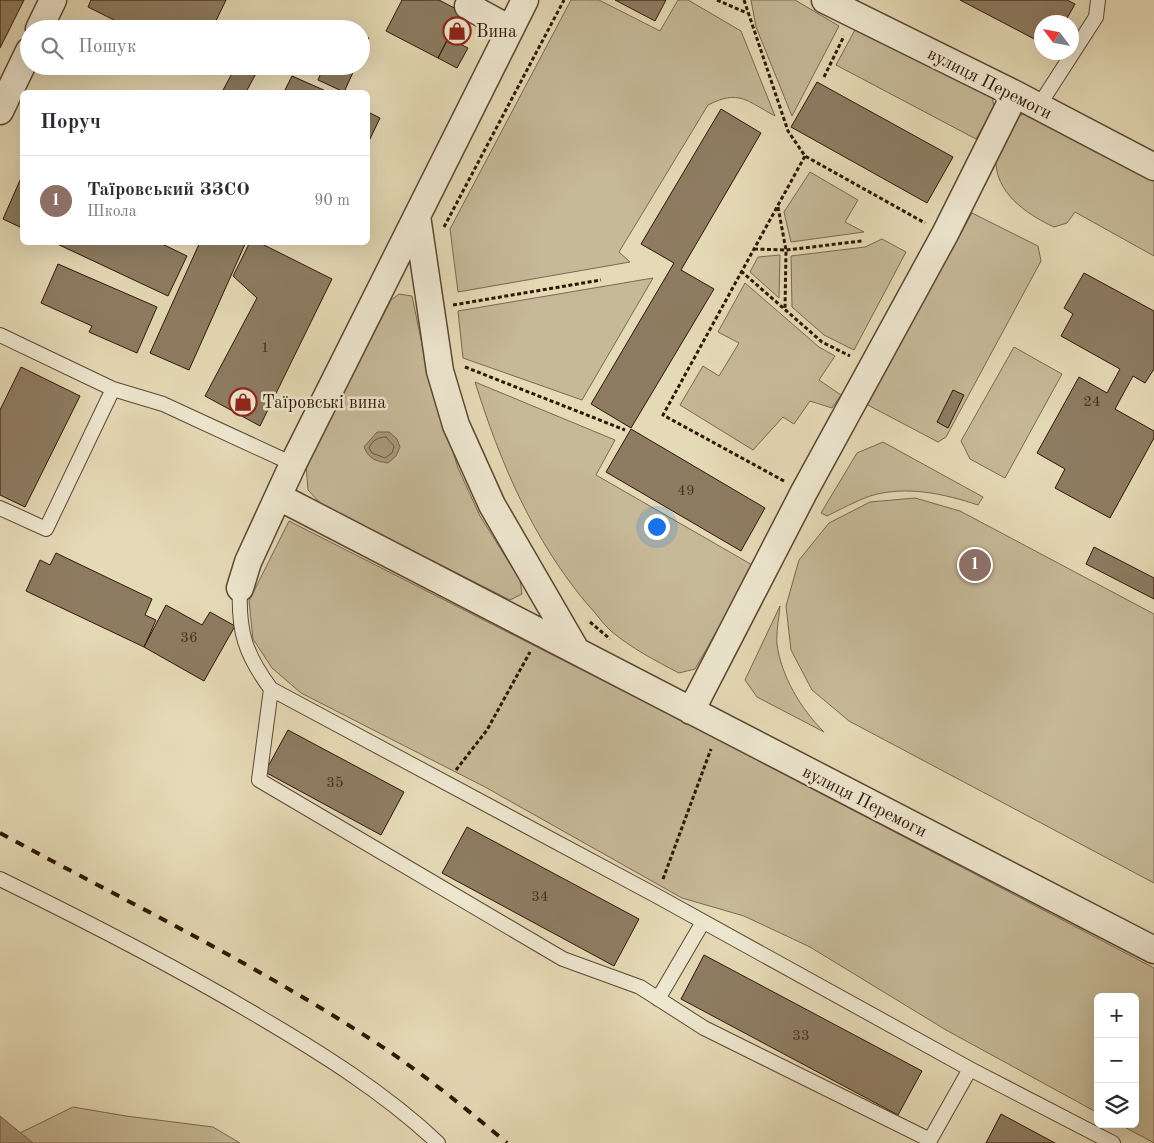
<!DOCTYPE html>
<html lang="uk">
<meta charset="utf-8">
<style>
:root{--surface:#fff;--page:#f2f2f3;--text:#2b2b33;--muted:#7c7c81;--line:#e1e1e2;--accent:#8f2418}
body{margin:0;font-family:"Old Standard TT",serif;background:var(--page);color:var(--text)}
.controls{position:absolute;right:15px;bottom:15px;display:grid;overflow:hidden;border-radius:8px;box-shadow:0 5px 20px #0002}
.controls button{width:45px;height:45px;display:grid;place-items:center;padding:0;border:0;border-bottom:1px solid var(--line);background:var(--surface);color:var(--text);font:25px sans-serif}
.compass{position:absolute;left:1034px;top:15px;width:45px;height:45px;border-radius:50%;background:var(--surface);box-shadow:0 5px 20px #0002;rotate:302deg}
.you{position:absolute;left:656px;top:526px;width:18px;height:18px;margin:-12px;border:4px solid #fff;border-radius:50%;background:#1a73e8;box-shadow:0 0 0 8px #1a73e833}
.badge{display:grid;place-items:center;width:32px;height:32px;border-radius:50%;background:var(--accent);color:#fff;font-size:16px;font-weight:700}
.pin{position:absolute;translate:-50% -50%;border:2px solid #fff;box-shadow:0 1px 5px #0006}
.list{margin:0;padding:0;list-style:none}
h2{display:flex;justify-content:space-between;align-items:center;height:65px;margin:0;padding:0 20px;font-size:21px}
h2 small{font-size:16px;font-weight:400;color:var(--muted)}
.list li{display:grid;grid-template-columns:32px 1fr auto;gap:15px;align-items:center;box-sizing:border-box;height:90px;padding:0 20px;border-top:1px solid var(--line)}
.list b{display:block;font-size:19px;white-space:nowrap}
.list p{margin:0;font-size:16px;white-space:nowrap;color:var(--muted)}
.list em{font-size:16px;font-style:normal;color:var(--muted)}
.icon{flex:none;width:28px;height:28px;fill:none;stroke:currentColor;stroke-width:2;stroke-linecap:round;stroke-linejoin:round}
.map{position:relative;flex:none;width:1154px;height:1143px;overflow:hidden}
.search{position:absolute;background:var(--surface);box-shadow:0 5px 20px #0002;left:20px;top:20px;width:350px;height:55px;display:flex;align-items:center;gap:12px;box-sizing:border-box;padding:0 18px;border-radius:28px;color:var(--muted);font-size:19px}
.panel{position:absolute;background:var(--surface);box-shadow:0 5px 20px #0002;left:20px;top:90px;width:350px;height:155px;border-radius:8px}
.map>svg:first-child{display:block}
.green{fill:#c6b998;stroke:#7a6850}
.water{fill:#a7977a;stroke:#77634c}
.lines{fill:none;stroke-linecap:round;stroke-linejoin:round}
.shore{stroke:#6b5640;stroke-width:1}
.building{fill:#8e7c62;stroke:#2f1607}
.lane-casing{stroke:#5c4733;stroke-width:16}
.street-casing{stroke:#5c4733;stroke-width:29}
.path{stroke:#2f1607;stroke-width:3;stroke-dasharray:4 2.5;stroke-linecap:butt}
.lane{stroke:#eee7d0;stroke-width:14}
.street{stroke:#eee7d0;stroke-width:26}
.rail{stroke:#2f1607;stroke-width:4;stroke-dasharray:9 9;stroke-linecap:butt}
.labels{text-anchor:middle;stroke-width:5;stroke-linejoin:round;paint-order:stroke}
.number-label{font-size:15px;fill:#47301e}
.poi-label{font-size:18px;fill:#2f1607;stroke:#eee7d0;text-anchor:start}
.street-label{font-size:18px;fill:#2f1607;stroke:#eee7d0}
</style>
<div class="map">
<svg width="1154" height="1143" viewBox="0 0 1154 1143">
<rect width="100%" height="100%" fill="#e5dab6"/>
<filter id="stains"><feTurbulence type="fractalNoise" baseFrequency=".004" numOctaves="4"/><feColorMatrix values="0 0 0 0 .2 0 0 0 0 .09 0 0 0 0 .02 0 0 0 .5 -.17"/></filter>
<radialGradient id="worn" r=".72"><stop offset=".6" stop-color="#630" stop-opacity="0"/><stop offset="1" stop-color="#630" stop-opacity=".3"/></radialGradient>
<path class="green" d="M571,0H599L660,31L678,0H688L741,31L775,116C747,101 739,89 708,105L619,252L630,262L458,292L450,229Z
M751,0H795L839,26L792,116L756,27Z
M856,28L992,96L994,107L976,139L836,65Z
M1024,113L1154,181V256L1075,212L1067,223L1054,227C1026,214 994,192 996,158C996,152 1001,145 1004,140C1010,129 1013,120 1024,113Z
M810,172L858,200L845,222L864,232L791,242L784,212Z
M972,213L1038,246L1041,261L946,437L938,442L866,404Z
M882,239L906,252L854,350L824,335L792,307L791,256L865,247Z
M780,255L779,298L750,272L758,257Z
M653,278L582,400L463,358L458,311Z
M745,283L819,347L835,356L819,380L841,395L832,408L810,401L794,424L783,417L753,450L680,405L703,366L719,376L739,343L718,332Z
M399,294L412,296L428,373L458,468L480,516L520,580L522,594L510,600L321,504L308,490L306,464L391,300Z
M1014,347L1062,374L1005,478L970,459L961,441Z
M475,382L615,440L596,475L754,566L695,669L679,673C656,661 631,648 611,631C602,623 596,613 588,605C533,540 500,462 475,382Z
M883,442L983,497L978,505C945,494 906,485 870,496C856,501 841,509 827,516L821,513L857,453Z
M915,498L960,511L1154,614V883L849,721L812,690L791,650L786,606L799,560L829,523L870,502Z
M289,521L706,733L1154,968V1143L1119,1124H1135V997H1098V1113L946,1030L810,947L744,916L682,898L485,787L301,693L272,668L253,639L249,601Z
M780,606C779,618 776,632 777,644C781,676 801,709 824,732L757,697L745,680Z
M73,1107L126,1116L213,1127L240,1143H33L20,1133Z"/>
<path class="water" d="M377,432H389L397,439L400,447L396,456L388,463C375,461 369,459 364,447Z
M0,1116L33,1143H0Z"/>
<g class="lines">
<path class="shore" d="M386,437L394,446L392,453L385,458L372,453L369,448C373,440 378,437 386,437Z"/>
</g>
<path class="building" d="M0,0H24L0,48Z
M91,0H226L212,29H132L88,7Z
M402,0H439L462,12L438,58L386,31Z
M615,0H666L655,21Z
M960,0H1067L1075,4L1065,22H1042V43Z
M458,19L466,23L456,42L448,38Z
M361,34L369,38L361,54Z
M448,38L468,48L457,68L438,58Z
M236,66H260L246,92H222Z
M324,66H356L344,92L318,80Z
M292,76L328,92H284Z
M817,82L953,157L927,203L791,127Z
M721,109L761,133L681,270L714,289L631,428L591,404L674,263L641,244Z
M368,112L380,118L368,143Z
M21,178L22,179V228L3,219Z
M53,242H158L187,256L168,296Z
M200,242H246L189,370L150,353Z
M250,242H258L332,279L260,426L205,396L257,298L233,276Z
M58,264L157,307L137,353L89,332L92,326L41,303Z
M1084,273L1154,311V369L1145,383L1133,376L1115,409L1154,431V438L1110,518L1055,488L1065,469L1037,453L1079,377L1107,393L1120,369L1061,336L1073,314L1064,308Z
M21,367L80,396L25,507L0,495V410Z
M953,390L964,395L948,428L937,422Z
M631,429L765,508L741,551L606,472Z
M1094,547L1154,578V599L1086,564Z
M56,553L152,599L145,615L156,620L144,647L26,591L40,560L50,565Z
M166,605L202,625L210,612L235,626L204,681L144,647Z
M288,730L404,792L381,835L265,772Z
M467,827L639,919L614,966L442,873Z
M704,955L922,1071L898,1115L681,999Z
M1001,1114L1055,1143H986Z"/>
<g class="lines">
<g class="lane-casing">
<path id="lane" d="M1038,107L1096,17L1098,0
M0,335L113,389L163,404L293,464
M0,508L46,529L113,389
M240,588C238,631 245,654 271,689L657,896L970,1069L1113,1143
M271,689L259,780L563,959L640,987L704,1028L930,1140L970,1069
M0,879C88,922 174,966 258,1016C321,1053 385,1093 438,1143
M658,999L703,922"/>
</g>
<g class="street-casing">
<path id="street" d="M825,0L1015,94L1154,167
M468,6L510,29
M39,29L53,0
M0,111L29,51
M417,216L440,371L456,425L492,505L576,650
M279,497L1154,950
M240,588L248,562L293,464L525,0
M691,711L804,492L945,234L1015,94"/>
</g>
<path class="path" d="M717,0L747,13
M744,0L788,131L805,156L925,223
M824,77L844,36
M778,207L786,250L785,310
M444,227L564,0
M754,249L786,250L862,241
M741,271L822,342L850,356
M453,305L601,280
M465,367L625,430
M784,481L663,415L805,156
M590,622L610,639
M456,770L487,730L530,652
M663,879L711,749"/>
<use href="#lane" class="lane"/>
<use href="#street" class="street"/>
<path class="rail" d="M0,833C131,904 266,969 390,1052C431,1080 469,1111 507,1143"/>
</g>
<defs>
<g id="shop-ring" transform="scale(1.4375)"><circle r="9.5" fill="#eee7d0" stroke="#8f2418" stroke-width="1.5"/><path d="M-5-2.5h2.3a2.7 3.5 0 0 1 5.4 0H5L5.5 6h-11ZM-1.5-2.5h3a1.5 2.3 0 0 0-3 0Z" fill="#8f2418"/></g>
</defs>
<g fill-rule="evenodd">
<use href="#shop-ring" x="457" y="31"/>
<use href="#shop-ring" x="243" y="402"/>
</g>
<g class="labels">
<g class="number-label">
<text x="265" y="352">1</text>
<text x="1092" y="406">24</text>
<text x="686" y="495">49</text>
<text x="189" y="642">36</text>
<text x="335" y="787">35</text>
<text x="540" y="901">34</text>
<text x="801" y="1040">33</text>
</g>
<g class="poi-label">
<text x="476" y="37">Вина</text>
<text x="262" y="408">Таїровські вина</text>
</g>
<g class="street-label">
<text transform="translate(990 83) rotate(27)" y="6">вулиця Перемоги</text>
<text transform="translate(865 801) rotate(27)" y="6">вулиця Перемоги</text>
</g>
</g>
<rect width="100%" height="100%" filter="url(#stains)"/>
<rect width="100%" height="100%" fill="url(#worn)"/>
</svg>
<div class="controls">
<button>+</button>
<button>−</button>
<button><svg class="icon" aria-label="layers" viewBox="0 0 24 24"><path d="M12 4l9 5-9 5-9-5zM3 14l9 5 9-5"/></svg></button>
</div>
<svg class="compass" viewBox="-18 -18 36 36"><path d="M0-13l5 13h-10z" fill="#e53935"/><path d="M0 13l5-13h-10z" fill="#7c7c81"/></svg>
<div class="you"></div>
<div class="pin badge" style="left:975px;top:565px;background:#8d6e63">1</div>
<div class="search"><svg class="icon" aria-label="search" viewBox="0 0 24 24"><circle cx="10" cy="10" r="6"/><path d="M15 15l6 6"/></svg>Пошук</div>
<section class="panel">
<h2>Поруч<small></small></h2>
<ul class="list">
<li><span class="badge" style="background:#8d6e63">1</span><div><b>Таїровський ЗЗСО</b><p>Школа</p></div><em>90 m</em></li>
</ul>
</section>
</div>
